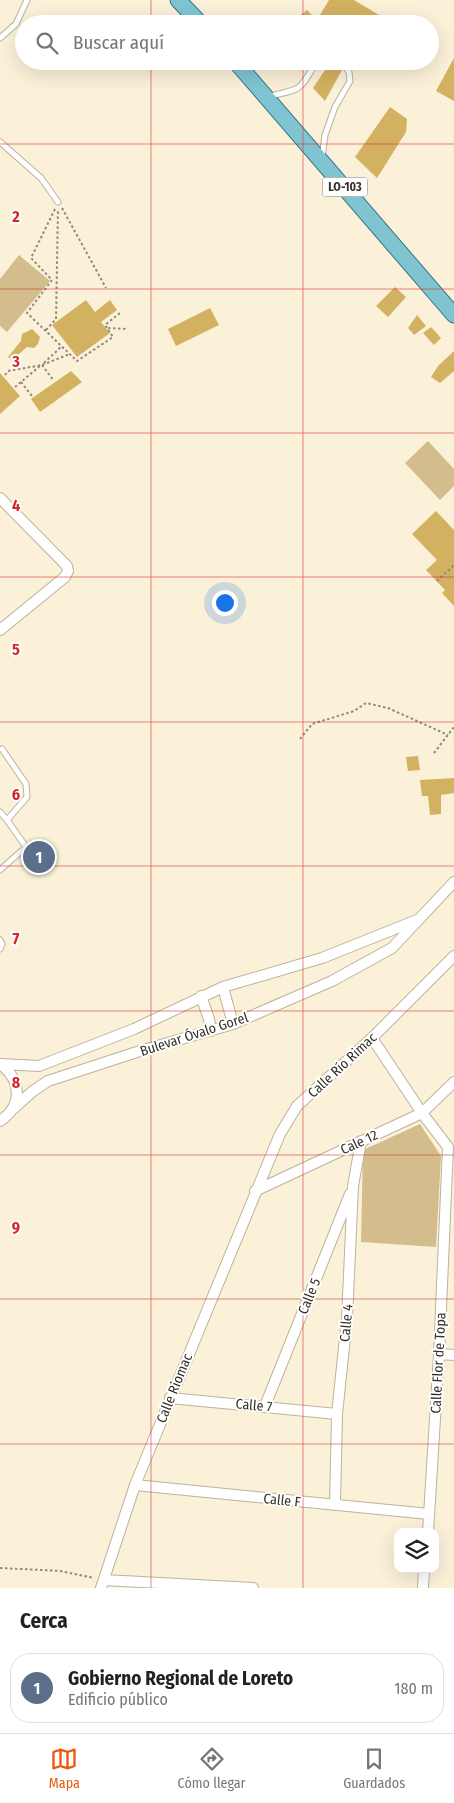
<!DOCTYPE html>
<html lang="es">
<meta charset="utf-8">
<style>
:root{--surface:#fff;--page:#f6f6f6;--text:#222;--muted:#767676;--line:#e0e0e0;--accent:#ea580c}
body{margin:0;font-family:"Fira Sans Condensed",sans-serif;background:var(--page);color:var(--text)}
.controls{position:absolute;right:15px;bottom:15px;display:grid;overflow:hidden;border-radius:10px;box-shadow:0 5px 20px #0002}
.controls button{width:45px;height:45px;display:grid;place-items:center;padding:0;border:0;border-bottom:1px solid var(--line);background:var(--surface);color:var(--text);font:25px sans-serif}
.you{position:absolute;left:224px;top:602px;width:18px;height:18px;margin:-12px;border:4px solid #fff;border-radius:50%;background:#1a73e8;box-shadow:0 0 0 8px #1a73e833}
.badge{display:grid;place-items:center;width:32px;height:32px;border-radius:50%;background:var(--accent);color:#fff;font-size:16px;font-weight:700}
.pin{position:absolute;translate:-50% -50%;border:2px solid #fff;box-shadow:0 1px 5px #0006}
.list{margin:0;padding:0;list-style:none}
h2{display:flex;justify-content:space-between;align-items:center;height:65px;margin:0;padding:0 20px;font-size:21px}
h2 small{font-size:16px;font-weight:400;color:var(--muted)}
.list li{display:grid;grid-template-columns:32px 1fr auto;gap:15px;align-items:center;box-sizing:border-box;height:70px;margin:0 10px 10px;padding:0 10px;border:1px solid var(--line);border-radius:20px}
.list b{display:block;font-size:19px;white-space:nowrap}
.list p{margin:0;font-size:16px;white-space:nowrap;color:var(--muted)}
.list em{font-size:16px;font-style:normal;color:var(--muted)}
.icon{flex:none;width:28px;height:28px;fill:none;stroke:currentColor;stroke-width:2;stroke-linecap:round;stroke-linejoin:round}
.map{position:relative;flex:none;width:454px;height:1588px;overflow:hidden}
.search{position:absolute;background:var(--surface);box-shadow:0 5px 20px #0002;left:15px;right:15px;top:15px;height:55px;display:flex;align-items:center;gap:12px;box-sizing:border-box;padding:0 18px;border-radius:28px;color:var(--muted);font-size:19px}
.sheet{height:145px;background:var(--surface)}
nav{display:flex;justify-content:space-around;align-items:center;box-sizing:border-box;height:70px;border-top:1px solid var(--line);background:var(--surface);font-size:14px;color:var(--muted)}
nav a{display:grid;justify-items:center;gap:2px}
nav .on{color:var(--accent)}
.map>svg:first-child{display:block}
.green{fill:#d3bd8c}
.building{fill:#d2b161}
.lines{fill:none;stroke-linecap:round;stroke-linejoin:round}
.lane-casing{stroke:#bdb39c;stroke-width:7}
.street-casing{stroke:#bdb39c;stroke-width:12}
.primary-casing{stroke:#2f7783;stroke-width:17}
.path{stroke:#918979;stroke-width:2;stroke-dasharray:2.5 2.5;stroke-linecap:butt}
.lane{stroke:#fff;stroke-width:5}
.street{stroke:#fff;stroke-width:10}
.primary{stroke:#80c4d2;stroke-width:15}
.grid{fill:none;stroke:#d62828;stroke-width:1;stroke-opacity:0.55}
.labels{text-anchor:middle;stroke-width:4;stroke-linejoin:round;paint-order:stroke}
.shield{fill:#fff;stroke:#726f68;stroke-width:1}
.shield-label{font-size:12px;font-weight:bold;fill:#353128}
.street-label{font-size:14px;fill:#353128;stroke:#fff}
.grid-label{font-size:16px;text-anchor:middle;font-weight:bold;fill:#d62828;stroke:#fff;stroke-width:4;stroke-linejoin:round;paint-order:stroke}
</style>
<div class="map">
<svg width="454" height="1588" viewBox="0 0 454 1588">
<rect width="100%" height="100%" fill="#fbf0d8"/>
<path class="green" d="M19,255L50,281L7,332L0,326V279Z
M428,441L454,469V486L440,500L405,463Z
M420,1124L441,1156L436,1247L361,1242L363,1150Z"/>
<path class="building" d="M329,0H354L379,15L374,24H290L307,10L317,20Z
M454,58V101L436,91Z
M331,61L342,70L325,101L313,88Z
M390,107L407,119L406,132L377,178L355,157Z
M395,287L406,297L388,317L376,306Z
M86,300L95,312L110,300L117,310L101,322L110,333L77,357L52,325Z
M210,308L219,325L176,346L168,329Z
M417,315L426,326L414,335L408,328Z
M431,327L441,338L434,345L423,333Z
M32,329L40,337L38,344L34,348L27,347L12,360L8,357L21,341L22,334Z
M454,351V371L440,383L431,377L438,366Z
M71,371L82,382L40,412L31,399Z
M0,373L20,396L0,414Z
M436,511L454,530V606L442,593L445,590L426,570L437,560L412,534Z
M418,756L420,770L408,771L406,757Z
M454,778V793L441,795V814L430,815L428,796H422L420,780Z"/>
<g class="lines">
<g class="lane-casing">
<path id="lane" d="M0,38L16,24L27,0
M269,96C303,89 299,91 317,61
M0,142L41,178L58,202
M322,158L325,135L335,107L350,81L349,72L341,61
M0,812L7,820
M0,870L26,847L7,820L27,797L26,784L2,749
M0,940L2,944L0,949"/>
</g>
<g class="street-casing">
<path id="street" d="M0,498L67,566L68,571L65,577L0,630
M223,987L233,1024
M201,996L209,1019L211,1031
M372,1038L422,1113L448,1147L439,1354L428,1532
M0,1064C22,1080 23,1106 0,1121
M1,1064L39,1066L134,1029L223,987L322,958L417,920
M13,1109L33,1091L48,1081L140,1051L233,1024L332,981L392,948L454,882
M255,1191L422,1113L454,1082
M439,1354L454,1355
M170,1398L337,1414
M265,1406L350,1194
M135,1485L429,1514
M335,1505L337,1414L347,1319L353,1186L361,1141
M104,1580L253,1588
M101,1588L135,1485L280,1134L297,1106L372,1038L454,956
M423,1588L424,1569"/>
</g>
<g class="primary-casing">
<path id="primary" d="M178,0L201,24
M235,61L454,315"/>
</g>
<path class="path" d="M62,208L106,288
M55,209L31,258L52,280L27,313L77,361L113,337L105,325L120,313
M108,328L128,329
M46,330L56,319L58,209
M44,363L62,346
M42,365L54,381
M5,375L8,371L42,365L70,354
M21,382L32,396
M15,387L40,366
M437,581L454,565
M300,739L312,724L354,711L366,703L388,708L448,735
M434,753L454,727
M0,1568L60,1571L94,1578"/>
<use href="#lane" class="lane"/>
<use href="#street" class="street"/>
<use href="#primary" class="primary"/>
</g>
<path class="grid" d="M151,0V24M303,0V24M151,61V1588M303,61V1588M0,144H454M0,289H454M0,433H454M0,577H454M0,722H454M0,866H454M0,1011H454M0,1155H454M0,1299H454M0,1444H454"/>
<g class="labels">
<rect class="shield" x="322.5" y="177.5" width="45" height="19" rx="4"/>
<g class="shield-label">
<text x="345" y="191">LO-103</text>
</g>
<g class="street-label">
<text transform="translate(194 1034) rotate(-18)" y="5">Bulevar Óvalo Gorel</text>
<text transform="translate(342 1065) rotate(-43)" y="5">Calle Río Rimac</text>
<text transform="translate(359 1142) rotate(-25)" y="5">Cale 12</text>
<text transform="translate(309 1296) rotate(-68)" y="5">Calle 5</text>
<text transform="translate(346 1323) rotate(-85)" y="5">Calle 4</text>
<text transform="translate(438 1363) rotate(-87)" y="5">Calle Flor de Topa</text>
<text transform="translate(174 1388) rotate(-68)" y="5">Calle Riomac</text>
<text transform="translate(254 1405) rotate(5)" y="5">Calle 7</text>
<text transform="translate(282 1500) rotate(6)" y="5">Calle F</text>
</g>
</g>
<g class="grid-label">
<text x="16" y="222">2</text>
<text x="16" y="367">3</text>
<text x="16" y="511">4</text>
<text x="16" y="655">5</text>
<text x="16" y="800">6</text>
<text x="16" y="944">7</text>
<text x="16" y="1088">8</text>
<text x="16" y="1233">9</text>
</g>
</svg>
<div class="controls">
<button><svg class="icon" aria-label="layers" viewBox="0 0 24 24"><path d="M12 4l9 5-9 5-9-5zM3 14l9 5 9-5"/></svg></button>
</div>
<div class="you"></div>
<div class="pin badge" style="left:39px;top:857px;background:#5c6f8a">1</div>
<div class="search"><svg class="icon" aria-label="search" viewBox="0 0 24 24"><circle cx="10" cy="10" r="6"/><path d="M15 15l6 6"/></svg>Buscar aquí</div>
</div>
<section class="sheet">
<h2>Cerca<small></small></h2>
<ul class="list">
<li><span class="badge" style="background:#5c6f8a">1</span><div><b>Gobierno Regional de Loreto</b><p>Edificio público</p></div><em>180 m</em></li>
</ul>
</section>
<nav>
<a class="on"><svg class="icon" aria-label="map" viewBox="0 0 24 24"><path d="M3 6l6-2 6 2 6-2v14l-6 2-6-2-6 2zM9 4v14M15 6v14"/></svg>Mapa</a>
<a><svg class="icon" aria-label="directions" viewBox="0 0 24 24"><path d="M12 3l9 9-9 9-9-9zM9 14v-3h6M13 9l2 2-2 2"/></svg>Cómo llegar</a>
<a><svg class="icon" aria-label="saved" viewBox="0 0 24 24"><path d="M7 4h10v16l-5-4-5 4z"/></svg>Guardados</a>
</nav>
